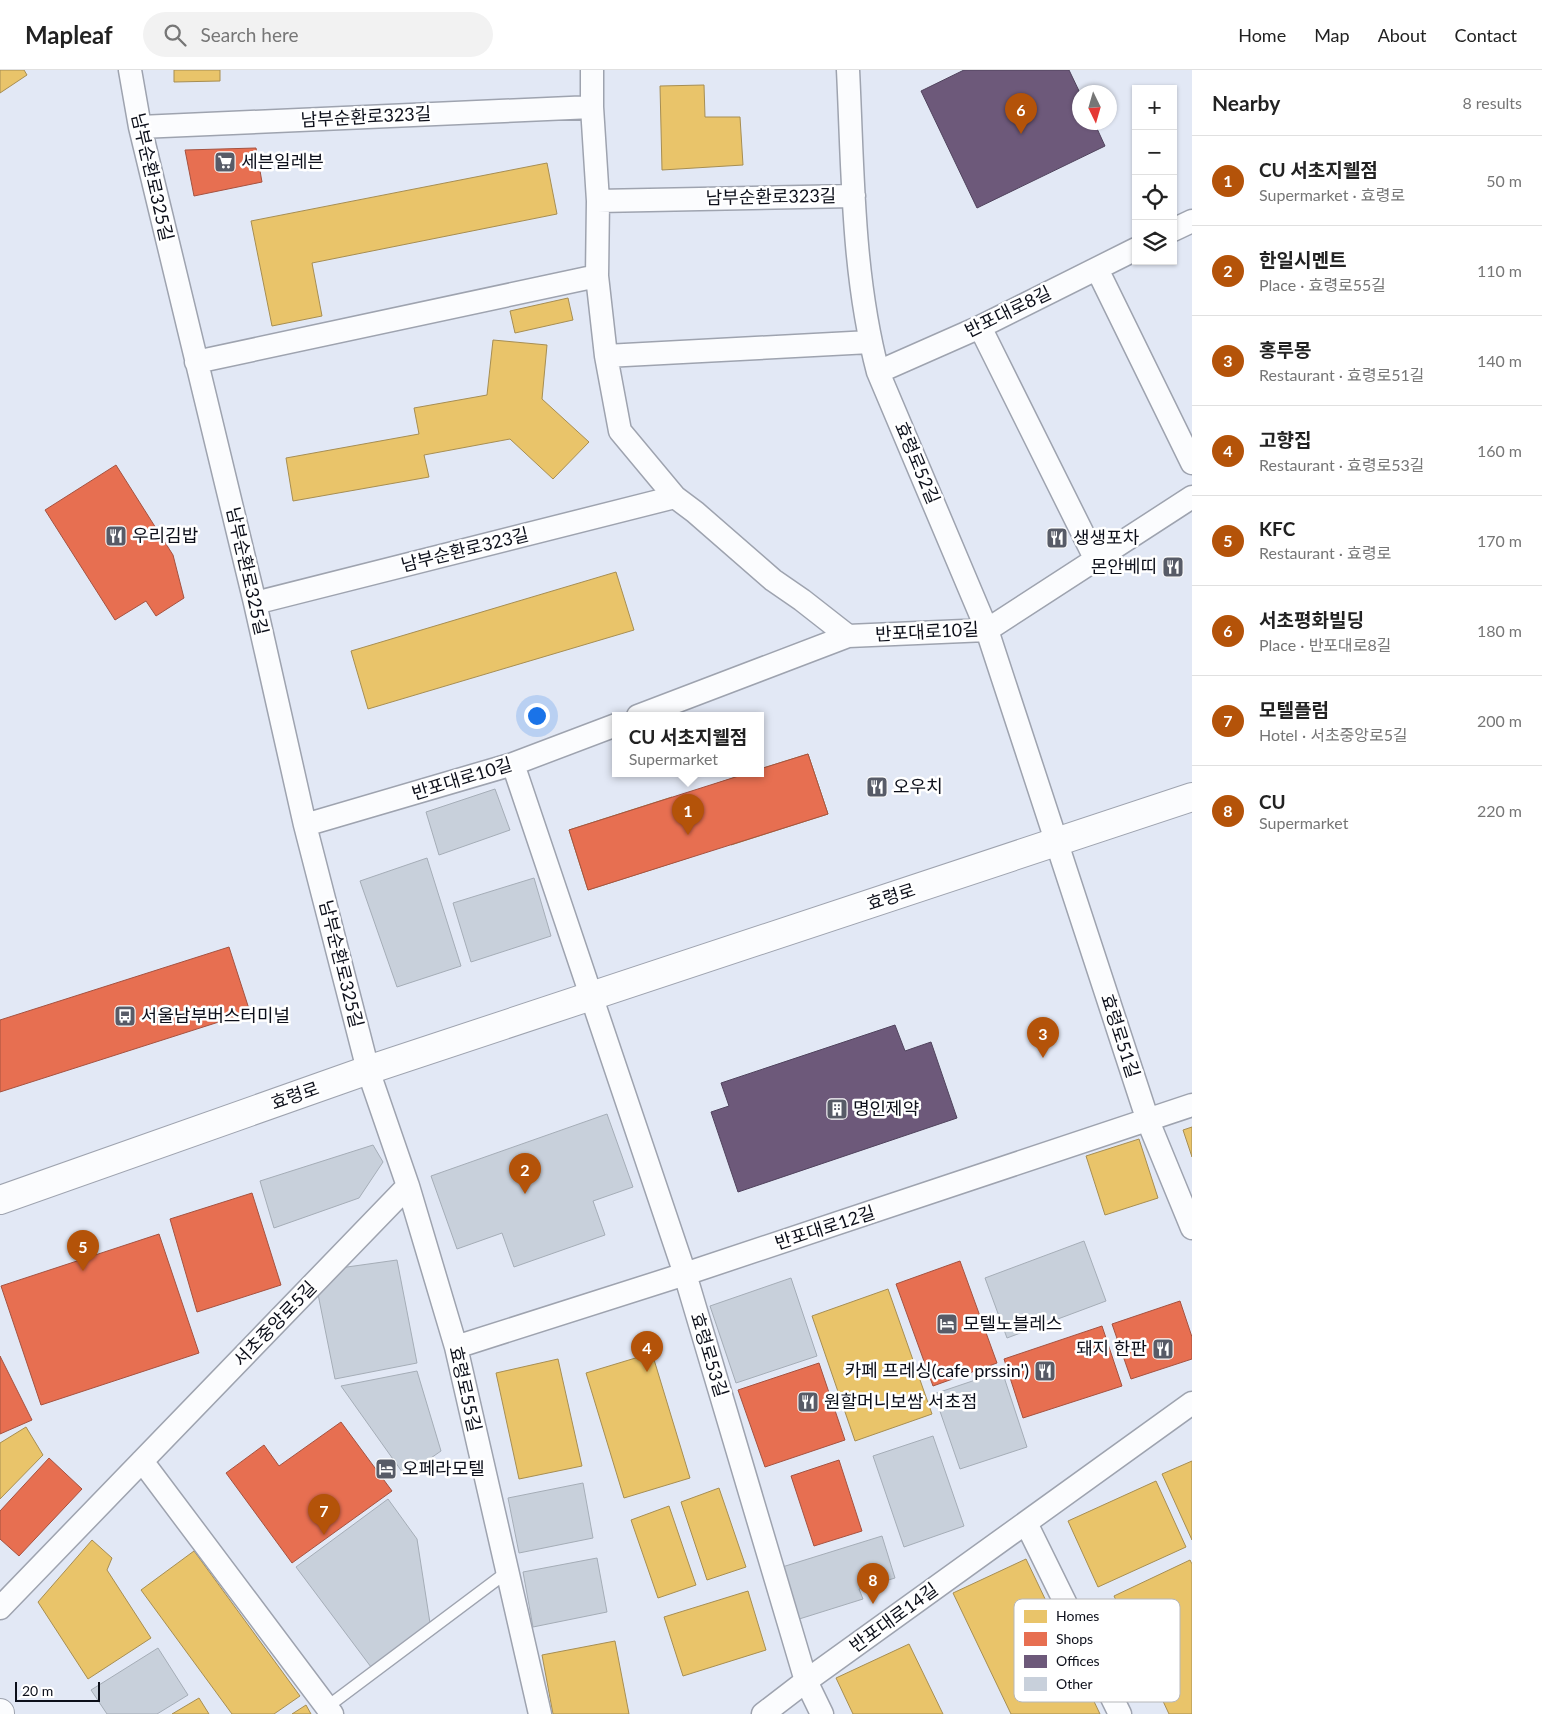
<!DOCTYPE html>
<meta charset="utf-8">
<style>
:root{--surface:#fff;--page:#f2f2f2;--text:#222;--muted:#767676;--line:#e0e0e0;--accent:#b45309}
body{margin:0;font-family:Lato,"Noto Sans KR",sans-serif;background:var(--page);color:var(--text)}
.controls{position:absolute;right:15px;top:15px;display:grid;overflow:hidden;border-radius:0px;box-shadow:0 1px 4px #0004}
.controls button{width:45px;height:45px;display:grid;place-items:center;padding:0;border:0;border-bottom:1px solid var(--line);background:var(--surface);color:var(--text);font:25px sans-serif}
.compass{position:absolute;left:1072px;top:15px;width:45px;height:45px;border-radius:50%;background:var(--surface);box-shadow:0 1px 4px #0004;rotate:175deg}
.scale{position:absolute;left:15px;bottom:12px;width:85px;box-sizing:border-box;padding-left:5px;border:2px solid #0c0f1a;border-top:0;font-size:14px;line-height:18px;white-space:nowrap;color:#0c0f1a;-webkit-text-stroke:4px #fff;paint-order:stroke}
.you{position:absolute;left:536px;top:645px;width:18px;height:18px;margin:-12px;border:4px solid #fff;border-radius:50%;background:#1a73e8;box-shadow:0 0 0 8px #1a73e833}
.badge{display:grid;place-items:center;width:32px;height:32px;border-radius:50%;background:var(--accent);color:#fff;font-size:16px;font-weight:700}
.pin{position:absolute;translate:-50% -41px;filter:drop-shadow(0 1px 2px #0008)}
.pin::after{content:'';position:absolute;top:26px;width:18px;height:15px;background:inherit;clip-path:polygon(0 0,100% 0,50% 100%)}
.popup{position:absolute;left:612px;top:642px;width:152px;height:65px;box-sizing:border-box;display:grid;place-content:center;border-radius:0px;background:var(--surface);filter:drop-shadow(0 1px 4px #0005);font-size:16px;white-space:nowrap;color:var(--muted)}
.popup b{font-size:19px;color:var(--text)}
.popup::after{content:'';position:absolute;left:50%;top:100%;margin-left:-10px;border:10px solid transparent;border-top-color:var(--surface)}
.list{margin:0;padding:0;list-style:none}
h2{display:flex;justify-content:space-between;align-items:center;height:65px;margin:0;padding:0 20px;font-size:21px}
h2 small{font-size:16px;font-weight:400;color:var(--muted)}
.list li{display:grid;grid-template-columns:32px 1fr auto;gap:15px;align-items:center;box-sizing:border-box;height:90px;padding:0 20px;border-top:1px solid var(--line)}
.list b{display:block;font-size:19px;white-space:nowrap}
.list p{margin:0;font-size:16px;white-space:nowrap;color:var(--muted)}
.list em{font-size:16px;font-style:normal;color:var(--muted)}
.icon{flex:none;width:28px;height:28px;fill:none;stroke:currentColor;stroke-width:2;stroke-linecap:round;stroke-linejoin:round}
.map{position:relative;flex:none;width:1192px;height:1644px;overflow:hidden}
header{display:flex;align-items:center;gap:30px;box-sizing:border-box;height:70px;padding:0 25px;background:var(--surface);border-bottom:1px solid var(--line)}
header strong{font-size:24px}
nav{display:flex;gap:28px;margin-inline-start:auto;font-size:18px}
.search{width:350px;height:45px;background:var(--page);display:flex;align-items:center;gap:12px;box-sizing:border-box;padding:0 18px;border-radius:28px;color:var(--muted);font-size:19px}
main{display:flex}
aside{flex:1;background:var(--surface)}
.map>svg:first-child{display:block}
.homes{fill:#e9c46a;stroke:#a78e52}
.shops{fill:#e76f51;stroke:#a55240}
.offices{fill:#6d597a;stroke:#50435d}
.building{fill:#c8d0db;stroke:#a5adb7}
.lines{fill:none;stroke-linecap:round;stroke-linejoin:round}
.service-casing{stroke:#9ea3af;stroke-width:14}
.minor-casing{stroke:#9ea3af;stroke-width:25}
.secondary-casing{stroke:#9ea3af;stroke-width:30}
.service{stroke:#fbfcfe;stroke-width:11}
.minor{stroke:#fbfcfe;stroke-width:22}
.secondary{stroke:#fbfcfe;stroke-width:28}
.labels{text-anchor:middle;stroke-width:5;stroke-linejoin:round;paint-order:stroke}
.street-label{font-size:18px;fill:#0c0f1a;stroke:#fff}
.poi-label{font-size:18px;fill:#0c0f1a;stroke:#fff;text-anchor:start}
.key{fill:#fff;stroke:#b6b7ba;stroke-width:1}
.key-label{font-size:14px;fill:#0c0f1a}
</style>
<header>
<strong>Mapleaf</strong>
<div class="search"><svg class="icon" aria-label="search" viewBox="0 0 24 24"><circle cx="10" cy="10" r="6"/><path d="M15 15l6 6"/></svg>Search here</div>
<nav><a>Home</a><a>Map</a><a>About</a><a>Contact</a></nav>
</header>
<main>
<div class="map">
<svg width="1192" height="1644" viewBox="0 0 1192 1644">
<rect width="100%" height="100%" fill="#e2e8f5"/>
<path class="homes" d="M0,0H24L27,5L0,23Z
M174,0H220V11L174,12Z
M704,15L705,47H740L743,95L662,100L660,16Z
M547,93L557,144L312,193L322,246L272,256L251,151Z
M568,228L573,250L515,263L510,241Z
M493,270L547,275L542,329L589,372L553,409L510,369L424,385L429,407L293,431L286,388L419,364L414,338L487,325Z
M616,502L634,560L368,639L351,581Z
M808,684L828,744L731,775L712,715L745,704H760V699Z
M672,727L691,787L588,820L569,760Z
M1192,1057V1087L1183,1060Z
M1139,1069L1158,1128L1105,1145L1086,1086Z
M888,1219L932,1344L855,1371L812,1246Z
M652,1283L690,1408L624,1428L586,1303Z
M558,1289L582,1396L519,1409L496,1303Z
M26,1357L43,1385L0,1429V1373Z
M1192,1391V1470L1162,1404Z
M1156,1411L1186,1477L1098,1517L1068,1451Z
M719,1418L746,1497L707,1510L681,1432Z
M669,1436L696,1515L658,1528L631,1450Z
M92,1470L112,1488L107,1500L151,1568L88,1609L38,1532Z
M194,1481L300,1626L274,1644H232L141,1520Z
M1026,1489L1100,1644H1011L953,1523Z
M1190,1490L1192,1494V1644H1169L1114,1526Z
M748,1521L766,1580L683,1606L664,1547Z
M615,1571L629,1644H553L542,1585Z
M909,1574L943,1644H853L836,1608Z
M199,1628L209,1644H172Z
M306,1635L311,1644H292Z"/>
<path class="shops" d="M256,78L262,112L194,126L185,80Z
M116,395L173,485L184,528L156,546L146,531L115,550L45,440Z
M808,684L828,744L588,820L569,760L745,704H760V699Z
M229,877L250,942L0,1022V950Z
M252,1123L281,1215L197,1242L170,1149Z
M159,1164L199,1283L41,1335L1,1216Z
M960,1191L997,1293L933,1316L896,1214Z
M1180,1231L1192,1267V1289L1131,1309L1112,1254Z
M1102,1256L1122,1316L1023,1348L1004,1289Z
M0,1286L32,1350L0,1364Z
M819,1293L845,1370L765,1397L738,1320Z
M341,1352L392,1421L292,1493L226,1403L264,1375L279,1396Z
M49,1388L82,1419L19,1486L0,1469V1441Z
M839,1390L862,1461L814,1476L791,1406Z"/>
<path class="offices" d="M964,0H1069L1080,23V52H1094L1105,76L977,138L921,21Z
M895,955L905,981L931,972L957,1048L738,1122L711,1042L729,1036L721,1013Z"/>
<path class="building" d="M495,719L510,760L439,785L426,742Z
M427,788L461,896L397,917L360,811Z
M534,808L551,866L471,892L453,833Z
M607,1044L633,1117L593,1131L605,1165L514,1197L502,1163L457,1179L431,1106Z
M373,1075L383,1092L359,1128L274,1158L260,1111Z
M1084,1171L1106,1231L1007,1268L985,1208Z
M397,1190L417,1293L335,1309L318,1224L340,1198Z
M791,1208L817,1286L736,1313L710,1236Z
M417,1301L441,1381L405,1406L341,1316Z
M1002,1301L1027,1377L960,1399L934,1324Z
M933,1366L964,1456L904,1477L873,1386Z
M583,1413L593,1468L519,1483L508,1428Z
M388,1429L417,1469L430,1553L371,1597L296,1497Z
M882,1466L895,1508L859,1519L863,1529L796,1550L779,1498Z
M597,1488L607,1542L533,1557L523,1502Z
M158,1578L188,1625L157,1644H107L91,1620Z"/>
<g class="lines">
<g class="service-casing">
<path id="service" d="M327,1637L507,1502"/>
</g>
<g class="minor-casing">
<path id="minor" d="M130,0L140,57L255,533L305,755L368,1000L408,1116L456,1277L540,1644
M592,0V37L598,131L597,206L606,286L620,361L675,427L695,442L773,510L802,530L848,566
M848,0C853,100 852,204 878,302L987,560L1148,1051L1192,1158
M140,57L592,37
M598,131L854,126
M1173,160L1192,151
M1097,199L1192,393
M980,257L1096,490
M606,286L870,272
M196,292L597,206
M878,302L980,257L1136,179
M255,533L675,427
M638,646L848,566L987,560L1192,427
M513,694L685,1204L806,1611L822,1644
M305,755L513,694L616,655
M456,1277L685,1204L1192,1035
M142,1391L332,1644
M1026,1453L1120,1644
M0,1538L408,1116
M763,1644L806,1611L1192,1333"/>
</g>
<g class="secondary-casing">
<path id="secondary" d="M0,1130L368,1000L1192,727
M0,1643V1644"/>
</g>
<use href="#service" class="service"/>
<use href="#minor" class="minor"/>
<use href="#secondary" class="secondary"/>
</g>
<defs>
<g id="supermarket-square" transform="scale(1.125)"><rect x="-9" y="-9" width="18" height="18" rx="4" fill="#575b67" stroke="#fff"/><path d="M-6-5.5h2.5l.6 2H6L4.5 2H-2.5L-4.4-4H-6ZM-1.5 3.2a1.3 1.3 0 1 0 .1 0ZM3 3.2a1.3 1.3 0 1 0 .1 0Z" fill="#fff"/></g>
<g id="restaurant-square" transform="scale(1.125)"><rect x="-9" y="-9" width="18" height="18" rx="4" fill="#575b67" stroke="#fff"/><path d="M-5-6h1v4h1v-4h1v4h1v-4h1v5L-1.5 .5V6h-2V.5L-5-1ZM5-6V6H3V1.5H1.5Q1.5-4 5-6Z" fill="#fff"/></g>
<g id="bus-square" transform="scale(1.125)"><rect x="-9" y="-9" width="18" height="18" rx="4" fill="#575b67" stroke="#fff"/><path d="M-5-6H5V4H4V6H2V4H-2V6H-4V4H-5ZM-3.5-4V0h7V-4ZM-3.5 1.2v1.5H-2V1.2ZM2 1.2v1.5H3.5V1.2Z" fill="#fff"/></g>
<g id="building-square" transform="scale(1.125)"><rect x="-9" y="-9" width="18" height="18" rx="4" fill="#575b67" stroke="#fff"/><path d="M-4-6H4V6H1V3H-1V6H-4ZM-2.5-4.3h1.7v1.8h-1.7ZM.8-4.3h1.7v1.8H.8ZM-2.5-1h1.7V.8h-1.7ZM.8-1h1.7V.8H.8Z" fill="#fff"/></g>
<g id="hotel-square" transform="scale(1.125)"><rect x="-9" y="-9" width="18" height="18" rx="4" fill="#575b67" stroke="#fff"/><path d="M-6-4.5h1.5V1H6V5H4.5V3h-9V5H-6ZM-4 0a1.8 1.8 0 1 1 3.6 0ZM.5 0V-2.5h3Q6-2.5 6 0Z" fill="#fff"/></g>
</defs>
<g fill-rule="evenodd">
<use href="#supermarket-square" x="225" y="92"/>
<use href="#restaurant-square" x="116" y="466"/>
<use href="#restaurant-square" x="1057" y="468"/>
<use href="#restaurant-square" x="1173" y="497"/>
<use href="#restaurant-square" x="877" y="717"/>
<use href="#bus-square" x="125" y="946"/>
<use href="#building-square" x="837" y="1039"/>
<use href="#hotel-square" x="947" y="1254"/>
<use href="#restaurant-square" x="1163" y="1279"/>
<use href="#restaurant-square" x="1045" y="1301"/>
<use href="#restaurant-square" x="808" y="1332"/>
<use href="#hotel-square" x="386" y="1399"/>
</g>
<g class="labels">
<g class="street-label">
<text transform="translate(366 47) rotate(-3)" y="6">남부순환로323길</text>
<text transform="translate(152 107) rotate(77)" y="6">남부순환로325길</text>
<text transform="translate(771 127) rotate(-1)" y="6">남부순환로323길</text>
<text transform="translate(1008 242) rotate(-26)" y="6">반포대로8길</text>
<text transform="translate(917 393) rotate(67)" y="6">효령로52길</text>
<text transform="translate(465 480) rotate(-14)" y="6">남부순환로323길</text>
<text transform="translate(247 501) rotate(77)" y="6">남부순환로325길</text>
<text transform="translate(927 562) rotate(-3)" y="6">반포대로10길</text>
<text transform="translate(462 709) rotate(-17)" y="6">반포대로10길</text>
<text transform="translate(891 827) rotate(-18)" y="6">효령로</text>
<text transform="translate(341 894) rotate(76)" y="6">남부순환로325길</text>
<text transform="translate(1120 966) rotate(72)" y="6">효령로51길</text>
<text transform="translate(295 1026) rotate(-19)" y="6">효령로</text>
<text transform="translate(825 1158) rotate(-18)" y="6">반포대로12길</text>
<text transform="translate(275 1254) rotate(-46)" y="6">서초중앙로5길</text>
<text transform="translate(709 1285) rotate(73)" y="6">효령로53길</text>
<text transform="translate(465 1319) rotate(77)" y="6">효령로55길</text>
<text transform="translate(894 1548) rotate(-36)" y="6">반포대로14길</text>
</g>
<g class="poi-label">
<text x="241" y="98">세븐일레븐</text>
<text x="132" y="472">우리김밥</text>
<text x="1073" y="474">생생포차</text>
<text x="1157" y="503" text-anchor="end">몬안베띠</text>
<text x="893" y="723">오우치</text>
<text x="141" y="952">서울남부버스터미널</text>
<text x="853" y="1045">명인제약</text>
<text x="963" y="1260">모텔노블레스</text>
<text x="1147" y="1285" text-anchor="end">돼지 한판</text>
<text x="1029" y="1307" text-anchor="end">카페 프레싱(cafe prssin')</text>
<text x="824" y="1338">원할머니보쌈 서초점</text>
<text x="402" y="1405">오페라모텔</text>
</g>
</g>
<rect x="1014" y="1529" width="166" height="103" rx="8" class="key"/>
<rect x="1024" y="1540" width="23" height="13" fill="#e9c46a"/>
<rect x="1024" y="1562" width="23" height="14" fill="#e76f51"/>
<rect x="1024" y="1585" width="23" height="13" fill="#6d597a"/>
<rect x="1024" y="1607" width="23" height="14" fill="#c8d0db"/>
<g class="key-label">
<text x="1056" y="1551">Homes</text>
<text x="1056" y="1574">Shops</text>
<text x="1056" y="1596">Offices</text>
<text x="1056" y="1619">Other</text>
</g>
</svg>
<div class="controls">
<button>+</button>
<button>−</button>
<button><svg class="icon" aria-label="locate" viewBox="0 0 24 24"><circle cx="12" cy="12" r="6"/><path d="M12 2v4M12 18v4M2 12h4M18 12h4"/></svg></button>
<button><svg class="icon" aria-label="layers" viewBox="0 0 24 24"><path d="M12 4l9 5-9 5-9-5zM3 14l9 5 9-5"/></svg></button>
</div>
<svg class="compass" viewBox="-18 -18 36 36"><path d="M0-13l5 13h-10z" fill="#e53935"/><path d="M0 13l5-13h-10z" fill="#767676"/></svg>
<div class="scale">20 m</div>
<div class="you"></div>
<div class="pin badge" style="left:688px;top:765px">1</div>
<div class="popup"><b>CU 서초지웰점</b>Supermarket</div>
<div class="pin badge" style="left:525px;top:1124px">2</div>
<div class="pin badge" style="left:1043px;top:988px">3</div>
<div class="pin badge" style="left:647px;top:1302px">4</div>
<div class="pin badge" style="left:83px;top:1201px">5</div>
<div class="pin badge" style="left:1021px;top:64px">6</div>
<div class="pin badge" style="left:324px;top:1465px">7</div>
<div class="pin badge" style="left:873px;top:1534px">8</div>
</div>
<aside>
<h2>Nearby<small>8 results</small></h2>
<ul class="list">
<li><span class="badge">1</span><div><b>CU 서초지웰점</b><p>Supermarket · 효령로</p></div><em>50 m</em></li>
<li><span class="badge">2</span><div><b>한일시멘트</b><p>Place · 효령로55길</p></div><em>110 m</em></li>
<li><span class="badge">3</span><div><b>홍루몽</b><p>Restaurant · 효령로51길</p></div><em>140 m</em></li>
<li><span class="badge">4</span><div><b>고향집</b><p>Restaurant · 효령로53길</p></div><em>160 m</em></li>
<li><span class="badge">5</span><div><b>KFC</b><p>Restaurant · 효령로</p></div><em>170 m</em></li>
<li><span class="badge">6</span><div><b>서초평화빌딩</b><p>Place · 반포대로8길</p></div><em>180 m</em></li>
<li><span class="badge">7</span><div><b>모텔플럼</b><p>Hotel · 서초중앙로5길</p></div><em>200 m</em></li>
<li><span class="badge">8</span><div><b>CU</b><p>Supermarket</p></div><em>220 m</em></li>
</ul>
</aside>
</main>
